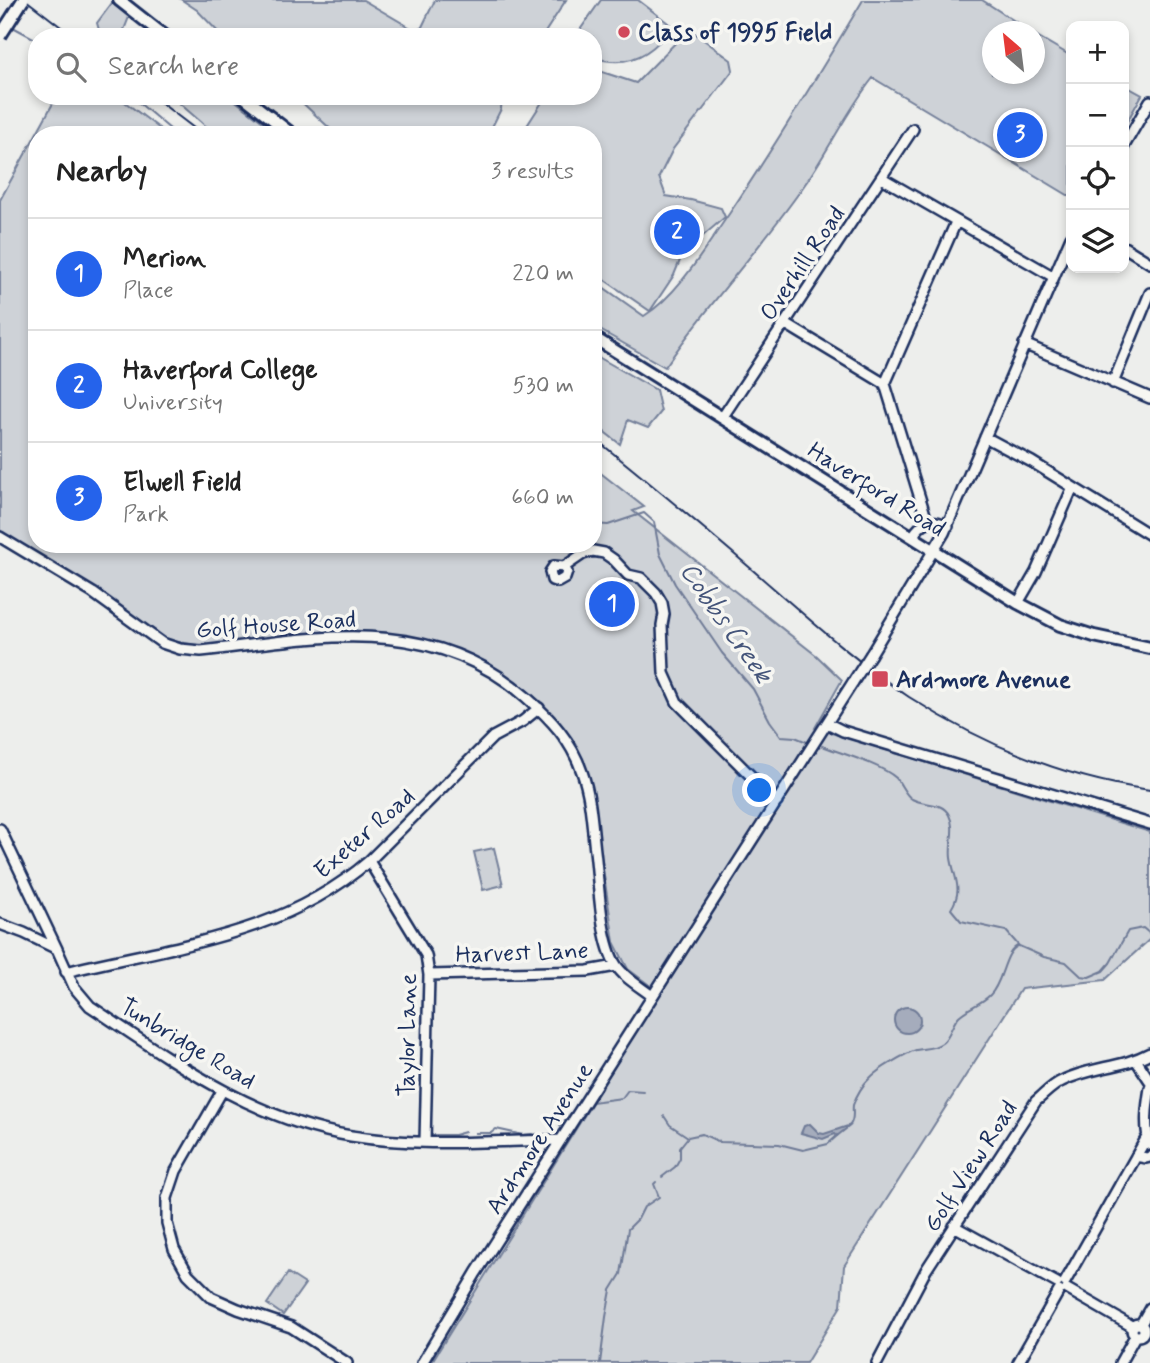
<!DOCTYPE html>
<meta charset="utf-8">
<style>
:root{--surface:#fff;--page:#f6f6f6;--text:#222;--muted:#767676;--line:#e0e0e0;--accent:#2563eb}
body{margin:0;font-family:Mynerve,sans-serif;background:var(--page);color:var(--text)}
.controls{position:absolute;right:21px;top:21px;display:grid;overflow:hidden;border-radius:14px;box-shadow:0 4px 10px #0003}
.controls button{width:63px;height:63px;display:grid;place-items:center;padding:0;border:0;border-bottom:2px solid var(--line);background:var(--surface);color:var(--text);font:35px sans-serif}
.compass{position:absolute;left:982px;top:21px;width:63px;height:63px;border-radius:50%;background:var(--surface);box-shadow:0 4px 10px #0003;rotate:332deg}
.you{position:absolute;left:760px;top:791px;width:24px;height:24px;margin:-18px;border:5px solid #fff;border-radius:50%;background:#1a73e8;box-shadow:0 0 0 10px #1a73e833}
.badge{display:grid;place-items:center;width:46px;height:46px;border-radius:50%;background:var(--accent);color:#fff;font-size:23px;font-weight:700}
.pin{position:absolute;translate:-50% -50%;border:4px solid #fff;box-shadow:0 2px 7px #0006}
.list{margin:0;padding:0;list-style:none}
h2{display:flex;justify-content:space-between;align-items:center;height:91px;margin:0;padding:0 28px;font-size:30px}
h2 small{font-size:23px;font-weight:400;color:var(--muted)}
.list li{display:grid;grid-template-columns:46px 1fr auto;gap:21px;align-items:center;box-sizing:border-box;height:112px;padding:0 28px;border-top:2px solid var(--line)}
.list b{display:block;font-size:26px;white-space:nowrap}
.list p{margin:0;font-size:23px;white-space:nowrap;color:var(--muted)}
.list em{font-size:23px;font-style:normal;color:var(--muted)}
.icon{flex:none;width:38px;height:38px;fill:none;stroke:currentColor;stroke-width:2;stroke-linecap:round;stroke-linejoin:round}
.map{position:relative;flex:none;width:1150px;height:1363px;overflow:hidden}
.search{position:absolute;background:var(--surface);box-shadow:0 4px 10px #0003;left:28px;top:28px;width:574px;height:77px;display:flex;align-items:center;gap:18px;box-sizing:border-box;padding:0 24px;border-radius:28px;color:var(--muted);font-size:26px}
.panel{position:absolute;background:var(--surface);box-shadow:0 4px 10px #0003;left:28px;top:126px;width:574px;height:427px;border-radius:28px}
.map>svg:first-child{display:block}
.green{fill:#ced2d7;stroke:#74809a;stroke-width:2}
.water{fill:#a5acbc;stroke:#6e7a96;stroke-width:2}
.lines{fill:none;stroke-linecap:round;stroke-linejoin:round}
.stream{stroke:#6e7a96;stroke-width:2}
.minor-casing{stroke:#1b2f5e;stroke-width:14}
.major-casing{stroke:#1b2f5e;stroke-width:16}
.minor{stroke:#f6f6f2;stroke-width:9}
.major{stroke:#f6f6f2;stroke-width:10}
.tram{stroke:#1b2f5e;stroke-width:2}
.minor-bridge-casing{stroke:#1b2f5e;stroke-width:14;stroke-linecap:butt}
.major-bridge-casing{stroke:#1b2f5e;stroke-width:16;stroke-linecap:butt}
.minor-bridge{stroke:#f6f6f2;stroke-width:9}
.major-bridge{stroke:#f6f6f2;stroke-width:10}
.poi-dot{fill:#d1495b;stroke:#f6f6f2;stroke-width:2.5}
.labels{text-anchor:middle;stroke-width:7;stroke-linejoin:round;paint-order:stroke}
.poi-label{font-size:24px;font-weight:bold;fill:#1b2f5e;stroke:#f6f6f2;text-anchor:start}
.street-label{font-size:24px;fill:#1b2f5e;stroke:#f6f6f2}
.water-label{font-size:26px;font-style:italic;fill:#44547a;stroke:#f6f6f2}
</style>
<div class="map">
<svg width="1150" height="1363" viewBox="0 0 1150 1363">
<rect width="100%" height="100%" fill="#edeeec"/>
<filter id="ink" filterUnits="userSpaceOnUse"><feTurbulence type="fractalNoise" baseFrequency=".0143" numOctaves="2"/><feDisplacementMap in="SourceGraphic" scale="14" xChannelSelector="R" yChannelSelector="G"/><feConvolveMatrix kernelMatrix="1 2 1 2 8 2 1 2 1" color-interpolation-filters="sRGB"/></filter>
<g filter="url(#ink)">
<path class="green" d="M182,0H363L426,37H223L197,10Z
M435,0H566L542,37H433L421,29Z
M601,0H638L672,26C653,54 627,69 593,57V37H575Z
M863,0H982L1030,31L992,32V74H1034L1035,35L1071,56V197L873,78C846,112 828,152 803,187C760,249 708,304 665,367L593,326V280L644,316C678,295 706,247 729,214C776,144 820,72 863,0Z
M112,3L129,17L122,35L124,37H101L97,23Z
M689,29L731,60L733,70L673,149L659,177L666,196L691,200L721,208L725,217L683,253L674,275L650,311L593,272V135H521L546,96H593V69L636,83Z
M1124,85L1142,95L1124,127Z
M57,96H117L168,135H37V544H593V467L644,507L633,511L817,656L842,680L815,728L1150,832V939L1105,980L1021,989L844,1266L841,1306L806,1363H431L660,993L628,969L614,942L593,803L577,750L561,724L542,703L518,683L476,661L434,642L387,633L345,630L201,646L167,640L0,531V200Z
M171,96H229L280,135H216Z
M295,96H502L501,109L488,135H337Z
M593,354L656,390L661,412L648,428L628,420L620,444L593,423Z
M494,848L503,885L483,890L474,852Z
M288,1273L305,1284L283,1315L267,1304Z"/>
<path class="water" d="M894 1020a13 13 0 1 1 26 0a13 13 0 1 1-26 0Z
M810,1124L819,1133L824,1134L851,1125L837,1136L835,1134L823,1139L801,1133L804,1126Z"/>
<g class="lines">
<path class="stream" d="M11,26L37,40
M131,96L177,135
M593,524L608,525L644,513L654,522L660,554L675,584L722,653L753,689L770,721L781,736L795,737L807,742
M822,746C841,753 882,765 896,778C902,785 905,795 912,799C925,806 942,801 949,815C956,828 949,843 951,858C954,878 964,889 951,909L961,921L1006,931L1019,946L1044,957L1066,962L1081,976L1089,977L1103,971L1110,963L1128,931L1143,928L1150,934
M592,1102L622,1098L628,1090L643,1091
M664,1116L670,1125L688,1137L702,1134L720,1142L779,1144L803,1150L828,1144L838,1135
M850,1125C855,1118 852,1113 853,1105C856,1096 863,1084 870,1078C877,1070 906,1053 916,1050C925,1048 934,1049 942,1043C950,1037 952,1023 959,1016C969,1007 981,1004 990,995C1003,983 1004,951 1018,946
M560,1126L578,1105
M475,1133H491L496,1129L523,1135L532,1134
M430,1135H454L465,1132
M662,1177L675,1167L680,1158V1147L688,1137
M600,1363L606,1317L611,1290L621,1274L628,1229L638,1219L644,1207L659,1197L654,1184L656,1182"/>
<g class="minor-casing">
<path id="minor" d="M1124,146L1150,101
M882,178L1054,277
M1124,247L1150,263
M784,323L885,384
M1024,344L1150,398
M1113,383L1150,293
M722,418L913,129
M985,437L1032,462L1150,535
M927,521L885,384L956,222
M913,536C923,520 931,518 948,526
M0,537L93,593L162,643L180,649L201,651C316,638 429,612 526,697C551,719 571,740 582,772C591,797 592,825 595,851C599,882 600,940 616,965C624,978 641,987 652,996
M564,567L567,572L565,578L558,582L552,580L550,572L554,566L564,567L583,554L593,551L604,553L614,560L628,575L641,578L656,593L662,603L664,614L662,625L664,673L677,702L777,802
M1018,603L1036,572L1072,489
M871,654L944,533L1071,237
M827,723L843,731L1150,824
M0,829L57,949
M369,861L426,955L429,975L425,1142
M0,924L24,933L57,949L74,987L90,1006C171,1060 253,1120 351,1136C419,1147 491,1141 560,1140
M66,972C174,945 281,937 369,861L493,737L523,721L539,708
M429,975L588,971L616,966
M1136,1060L1150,1081
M1150,1088C1147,1106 1144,1127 1150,1145
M222,1091L176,1171L167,1198V1223L174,1249L188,1274L211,1297L238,1309L291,1327L347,1363
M1136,1156L1146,1158L1150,1157
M954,1226L1057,1283
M1065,1282L1147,1137
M1067,1289L1133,1327
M1132 1330a6 6 0 1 1 12 0a6 6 0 1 1-12 0Z
M1141,1324L1150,1308
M422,1363L476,1273L853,682
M877,1363L926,1270L1036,1101C1044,1095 1052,1085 1062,1081C1090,1067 1122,1068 1150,1053
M1018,1363L1059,1291
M1120,1363L1135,1336"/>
</g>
<g class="major-casing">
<path id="major" d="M119,0L166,37
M243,96L293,135
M593,337L1018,603L1060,625L1094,636L1150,648"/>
</g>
<use href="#minor" class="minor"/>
<use href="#major" class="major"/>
<path class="tram" d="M26,0L74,37
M152,96L203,135
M593,437C645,479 697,522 748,566C800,611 852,659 909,697C981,743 1064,778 1150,790"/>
<g class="minor-bridge-casing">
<path id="minor-bridge" d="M853,682L871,654"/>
</g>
<g class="major-bridge-casing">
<path id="major-bridge" d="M0,36L23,0"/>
</g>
<use href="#minor-bridge" class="minor-bridge"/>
<use href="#major-bridge" class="major-bridge"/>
</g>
</g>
<g class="poi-dot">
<circle cx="624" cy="32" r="7"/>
<rect x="871" y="670" width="18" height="18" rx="3.5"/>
</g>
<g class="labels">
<g class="poi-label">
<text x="638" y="40">Class of 1995 Field</text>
<text x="896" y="687">Ardmore Avenue</text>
</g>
<g class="street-label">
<text transform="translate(802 263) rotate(-56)" y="8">Overhill Road</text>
<text transform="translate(877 489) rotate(32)" y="8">Haverford Road</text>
<text transform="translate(276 624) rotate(-4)" y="8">Golf House Road</text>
<text transform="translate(364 833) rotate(-41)" y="8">Exeter Road</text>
<text transform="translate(522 952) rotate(-2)" y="8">Harvest Lane</text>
<text transform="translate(407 1035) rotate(-89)" y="8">Taylor Lane</text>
<text transform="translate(188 1043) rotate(31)" y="8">Tunbridge Road</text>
<text transform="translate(539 1138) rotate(-57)" y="8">Ardmore Avenue</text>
<text transform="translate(970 1166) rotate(-57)" y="8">Golf View Road</text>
</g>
<g class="water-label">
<text transform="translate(727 622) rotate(55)" y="9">Cobbs Creek</text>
</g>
</g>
</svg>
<div class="controls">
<button>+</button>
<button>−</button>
<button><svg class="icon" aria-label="locate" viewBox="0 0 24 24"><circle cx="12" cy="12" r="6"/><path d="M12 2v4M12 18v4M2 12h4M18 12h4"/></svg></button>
<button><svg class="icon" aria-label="layers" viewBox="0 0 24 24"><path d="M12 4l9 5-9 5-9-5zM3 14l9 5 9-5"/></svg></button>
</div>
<svg class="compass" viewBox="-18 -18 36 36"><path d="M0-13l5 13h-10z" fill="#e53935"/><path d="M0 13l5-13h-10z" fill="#767676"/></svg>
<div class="you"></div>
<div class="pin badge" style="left:612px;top:604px">1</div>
<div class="pin badge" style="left:677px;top:232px">2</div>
<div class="pin badge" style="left:1020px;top:135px">3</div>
<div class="search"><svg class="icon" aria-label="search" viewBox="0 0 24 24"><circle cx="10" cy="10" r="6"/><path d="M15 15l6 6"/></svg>Search here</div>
<section class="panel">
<h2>Nearby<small>3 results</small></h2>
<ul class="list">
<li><span class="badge">1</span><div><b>Merion</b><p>Place</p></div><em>220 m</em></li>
<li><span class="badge">2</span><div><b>Haverford College</b><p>University</p></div><em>530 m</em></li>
<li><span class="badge">3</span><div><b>Elwell Field</b><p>Park</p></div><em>660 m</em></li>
</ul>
</section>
</div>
